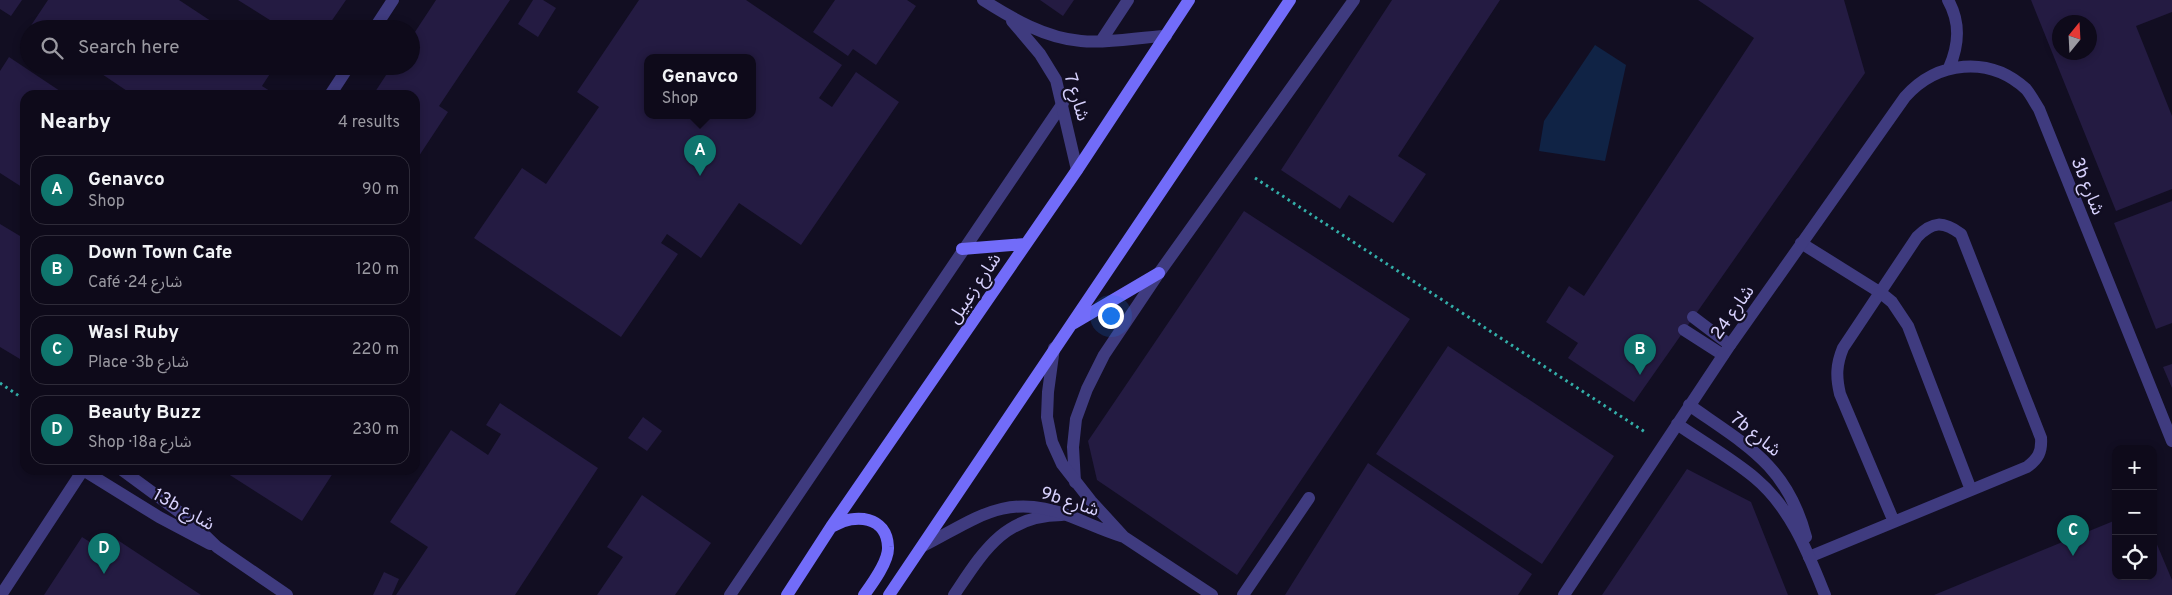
<!DOCTYPE html>
<meta charset="utf-8">
<style>
:root{--surface:#0e0a1a;--page:#171323;--text:#f1f3f6;--muted:#9b9aa2;--line:#2e2b39;--accent:#0f766e}
body{margin:0;font-family:Overpass,"Noto Sans Arabic",sans-serif;background:var(--page);color:var(--text)}
.controls{position:absolute;right:15px;bottom:15px;display:grid;overflow:hidden;border-radius:10px;box-shadow:0 2px 8px #0003}
.controls button{width:45px;height:45px;display:grid;place-items:center;padding:0;border:0;border-bottom:1px solid var(--line);background:var(--surface);color:var(--text);font:25px sans-serif}
.compass{position:absolute;left:2052px;top:15px;width:45px;height:45px;border-radius:50%;background:var(--surface);box-shadow:0 2px 8px #0003;rotate:18deg}
.you{position:absolute;left:1110px;top:315px;width:18px;height:18px;margin:-12px;border:4px solid #fff;border-radius:50%;background:#1a73e8;box-shadow:0 0 0 8px #1a73e833}
.badge{display:grid;place-items:center;width:32px;height:32px;border-radius:50%;background:var(--accent);color:#fff;font-size:16px;font-weight:700}
.pin{position:absolute;translate:-50% -41px;filter:drop-shadow(0 1px 2px #0008)}
.pin::after{content:'';position:absolute;top:26px;width:18px;height:15px;background:inherit;clip-path:polygon(0 0,100% 0,50% 100%)}
.popup{position:absolute;left:644px;top:54px;width:112px;height:65px;box-sizing:border-box;display:grid;place-content:center;border-radius:10px;background:var(--surface);filter:drop-shadow(0 1px 4px #0005);font-size:16px;white-space:nowrap;color:var(--muted)}
.popup b{font-size:19px;color:var(--text)}
.popup::after{content:'';position:absolute;left:50%;top:100%;margin-left:-10px;border:10px solid transparent;border-top-color:var(--surface)}
.list{margin:0;padding:0;list-style:none}
h2{display:flex;justify-content:space-between;align-items:center;height:65px;margin:0;padding:0 20px;font-size:21px}
h2 small{font-size:16px;font-weight:400;color:var(--muted)}
.list li{display:grid;grid-template-columns:32px 1fr auto;gap:15px;align-items:center;box-sizing:border-box;height:70px;margin:0 10px 10px;padding:0 10px;border:1px solid var(--line);border-radius:15px}
.list b{display:block;font-size:19px;white-space:nowrap}
.list p{margin:0;font-size:16px;white-space:nowrap;color:var(--muted)}
.list em{font-size:16px;font-style:normal;color:var(--muted)}
.icon{flex:none;width:28px;height:28px;fill:none;stroke:currentColor;stroke-width:2;stroke-linecap:round;stroke-linejoin:round}
.map{position:relative;flex:none;width:2172px;height:595px;overflow:hidden}
.search{position:absolute;background:var(--surface);box-shadow:0 2px 8px #0003;left:20px;top:20px;width:400px;height:55px;display:flex;align-items:center;gap:12px;box-sizing:border-box;padding:0 18px;border-radius:28px;color:var(--muted);font-size:19px}
.panel{position:absolute;background:var(--surface);box-shadow:0 2px 8px #0003;left:20px;top:90px;width:400px;height:385px;border-radius:15px}
.map>svg:first-child{display:block}
.water{fill:#102345}
.building{fill:#241b42;fill-rule:evenodd}
.lines{fill:none;stroke-linecap:round;stroke-linejoin:round}
.path{stroke:#33afa9;stroke-width:3;stroke-dasharray:2.5 4;stroke-linecap:butt}
.service{stroke:#3f3b7f;stroke-width:12}
.minor{stroke:#3f3b7f;stroke-width:12}
.secondary{stroke:#726cf9;stroke-width:12}
.labels{text-anchor:middle;stroke-width:4.5;stroke-linejoin:round;paint-order:stroke}
.street-label{font-size:18px;fill:#d7d1fd;stroke:#120e22}
</style>
<div class="map">
<svg width="2172" height="595" viewBox="0 0 2172 595">
<rect width="100%" height="100%" fill="#120e22"/>
<path class="water" d="M1595,45L1626,65L1605,161L1539,151L1544,121Z"/>
<path class="building" d="M0,0H22L11,16L0,9Z
M48,0H179L223,29H33L30,27Z
M238,0H346L326,29H284Z
M436,0H510L439,106L448,112L415,162V95H373L392,66H411V38Z
M533,0H543L556,8L538,37L518,24Z
M639,0H746L842,65L819,98L832,107L856,72L899,102L801,245L739,203L701,258L667,234L661,243L678,254L621,337L474,238L522,168L546,184L599,107L577,92ZM648,57H752V115H648Z
M835,0H907L916,6L876,65L853,49L848,56L813,32Z
M1040,0H1074L1063,16Z
M1392,0H1500L1398,156L1426,174L1393,223L1349,195L1340,209L1281,170Z
M1698,0H1844L1865,73L1634,402L1568,358L1578,343L1546,322L1569,286L1584,296L1754,38Z
M2031,0H2172V12L2136,26L2172,116V189L2116,211ZM2060,22H2090V52H2060Z
M9,57L66,95H25V189L0,173V71Z
M90,66H275L262,86L273,93L272,95H133Z
M2172,201V323L2156,329L2114,223Z
M1244,211L1410,319L1237,575L1097,480L1088,441Z
M0,224L25,239V362L0,347Z
M1448,346L1614,456L1542,564L1376,454Z
M2172,364V388L2163,367Z
M500,403L598,468L515,595H396L428,547L390,522L451,430L488,455L501,434L486,425Z
M643,417L662,431L647,451L628,438Z
M1368,463L1532,574L1518,595H1285Z
M1687,469L1751,502L1788,595H1602Z
M222,470H335L302,521Z
M642,495L711,543L675,595H597L623,557L607,547Z
M2116,520V576H2153V535L2172,580V595H1934Z
M82,537L104,551L113,537L201,595H44Z
M384,572L399,579L392,595H373Z"/>
<g class="lines">
<path class="path" d="M1255,178L1645,432
M0,383L25,400"/>
<path class="service" d="M1801,243L1881,293L1892,302L1908,326L1971,490
M1693,317L1730,345
M1684,330L1723,355
M1075,482L1073,447L1076,419L1087,389L1104,355L1159,273L1354,0
M1809,557L2027,467C2038,459 2042,452 2041,438L1961,234C1943,221 1933,221 1917,237L1843,348C1836,365 1836,377 1840,394L1894,522
M730,595L1063,103
M954,595C983,552 1004,515 1062,515
M1243,595L1309,498"/>
<path class="minor" d="M983,0C1013,19 1045,38 1081,41C1109,44 1138,37 1166,36
M1948,0C1961,23 1959,45 1949,68
M1012,21L1040,54L1056,80L1077,170
M374,29L393,0
M1101,41L1128,0
M330,95L349,66
M1054,348L1048,392L1047,417L1052,442L1062,464L1091,501L1124,537L1212,595
M1689,405C1746,445 1787,465 1806,537
M1677,424C1703,442 1731,458 1755,478C1791,508 1808,553 1825,595
M83,470L159,517L210,544
M122,470L186,517L217,547L287,595
M923,546C976,519 1005,492 1067,515C1086,522 1104,531 1124,537
M1,595L83,470
M1564,595L1730,345L1905,97C1937,61 1989,55 2026,89C2031,95 2035,103 2039,109L2172,441"/>
<path class="secondary" d="M962,249L1025,244
M1074,323L1159,273
M833,526C855,513 887,516 888,547C889,561 872,584 864,595
M787,595L831,527L1077,170L1189,0
M889,595L1290,0"/>
</g>
<g class="labels">
<g class="street-label">
<text transform="translate(1077 97) rotate(73)" y="6">شارع 7</text>
<text transform="translate(2088 186) rotate(68)" y="6">3b شارع</text>
<text transform="translate(974 288) rotate(-56)" y="6">شارع زعبيل</text>
<text transform="translate(1732 312) rotate(-55)" y="6">شارع 24</text>
<text transform="translate(1756 434) rotate(39)" y="6">7b شارع</text>
<text transform="translate(1070 501) rotate(18)" y="6">9b شارع</text>
<text transform="translate(184 509) rotate(29)" y="6">13b شارع</text>
</g>
</g>
</svg>
<div class="controls">
<button>+</button>
<button>−</button>
<button><svg class="icon" aria-label="locate" viewBox="0 0 24 24"><circle cx="12" cy="12" r="6"/><path d="M12 2v4M12 18v4M2 12h4M18 12h4"/></svg></button>
</div>
<svg class="compass" viewBox="-18 -18 36 36"><path d="M0-13l5 13h-10z" fill="#e53935"/><path d="M0 13l5-13h-10z" fill="#9b9aa2"/></svg>
<div class="you"></div>
<div class="pin badge" style="left:700px;top:176px">A</div>
<div class="popup"><b>Genavco</b>Shop</div>
<div class="pin badge" style="left:1640px;top:375px">B</div>
<div class="pin badge" style="left:2073px;top:556px">C</div>
<div class="pin badge" style="left:104px;top:574px">D</div>
<div class="search"><svg class="icon" aria-label="search" viewBox="0 0 24 24"><circle cx="10" cy="10" r="6"/><path d="M15 15l6 6"/></svg>Search here</div>
<section class="panel">
<h2>Nearby<small>4 results</small></h2>
<ul class="list">
<li><span class="badge">A</span><div><b>Genavco</b><p>Shop</p></div><em>90 m</em></li>
<li><span class="badge">B</span><div><b>Down Town Cafe</b><p>Café · شارع 24</p></div><em>120 m</em></li>
<li><span class="badge">C</span><div><b>Wasl Ruby</b><p>Place · 3b شارع</p></div><em>220 m</em></li>
<li><span class="badge">D</span><div><b>Beauty Buzz</b><p>Shop · 18a شارع</p></div><em>230 m</em></li>
</ul>
</section>
</div>
